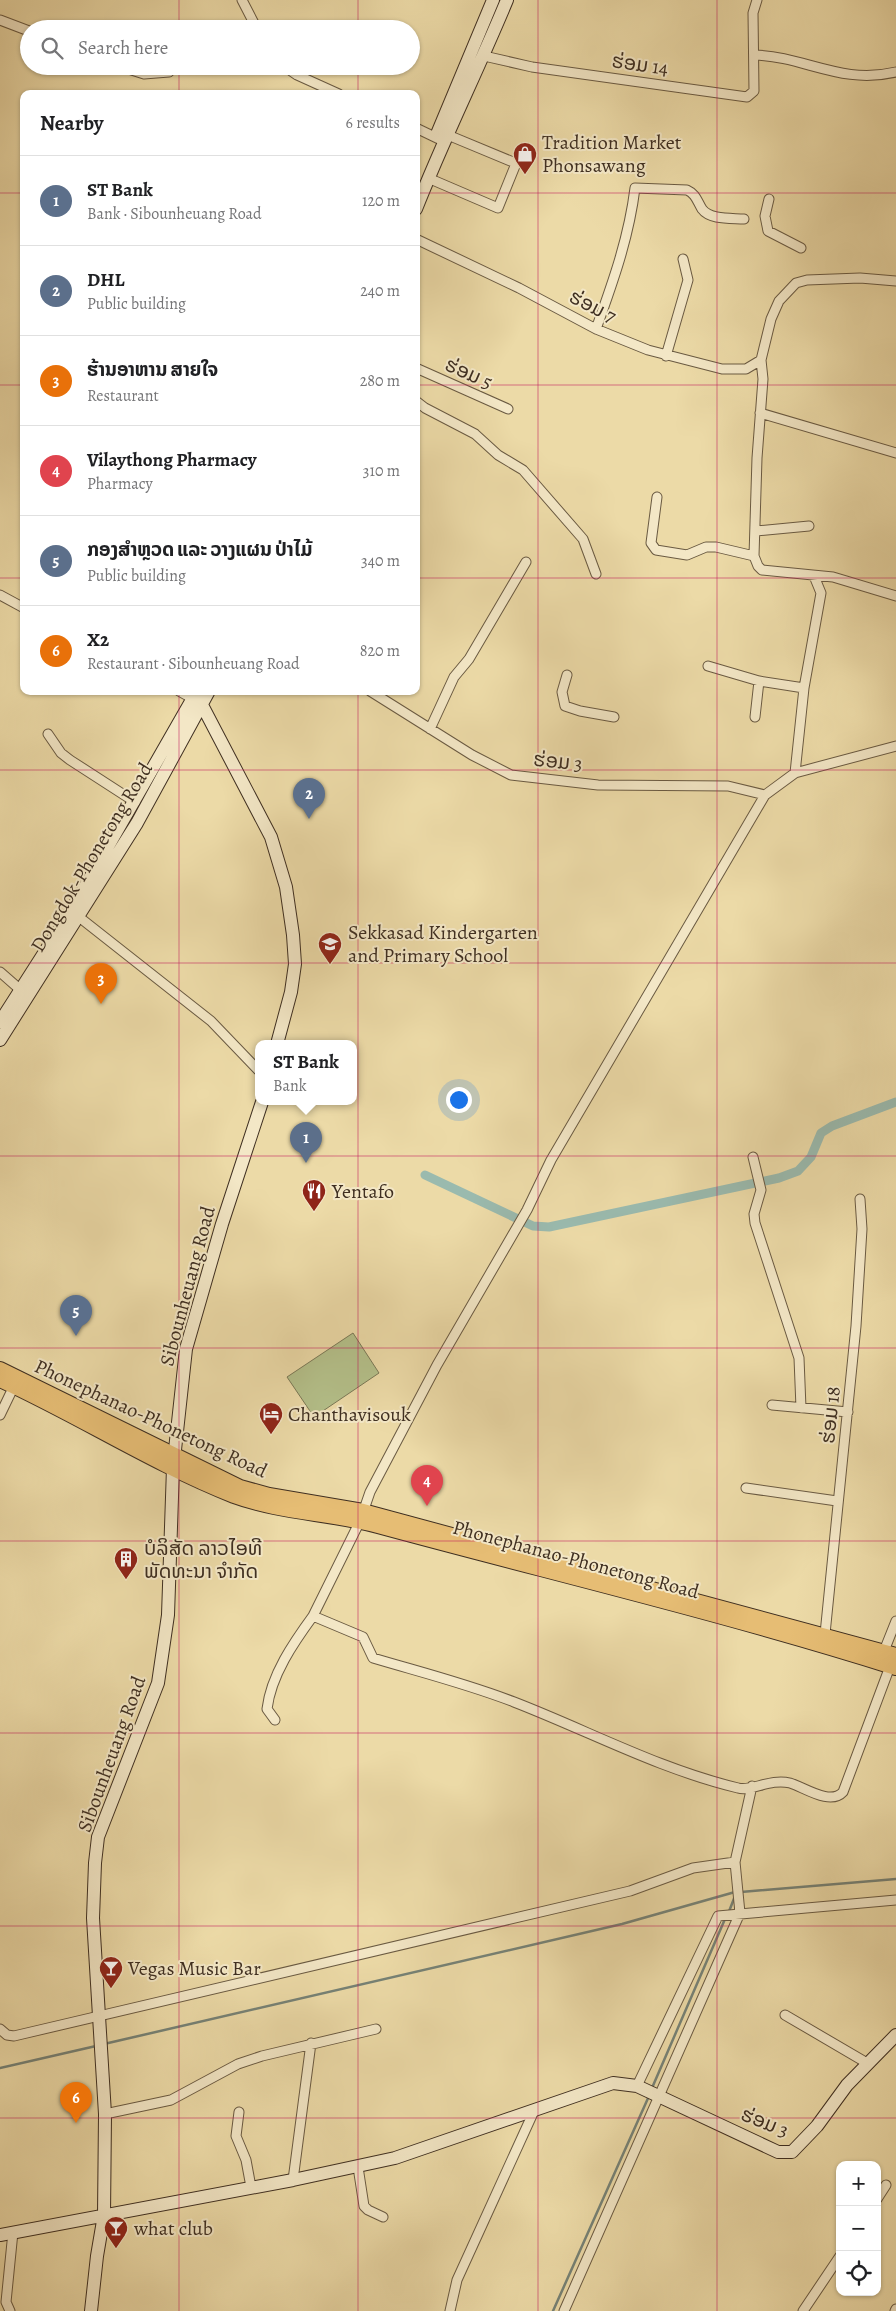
<!DOCTYPE html>
<meta charset="utf-8">
<style>
:root{--surface:#fff;--page:#f2f2f2;--text:#202124;--muted:#757577;--line:#e0e0e0;--accent:#7c3aed}
body{margin:0;font-family:Alegreya,"Noto Sans Lao",serif;background:var(--page);color:var(--text)}
.controls{position:absolute;right:15px;bottom:15px;display:grid;overflow:hidden;border-radius:10px;box-shadow:0 1px 4px #0004}
.controls button{width:45px;height:45px;display:grid;place-items:center;padding:0;border:0;border-bottom:1px solid var(--line);background:var(--surface);color:var(--text);font:25px sans-serif}
.you{position:absolute;left:458px;top:1099px;width:18px;height:18px;margin:-12px;border:4px solid #fff;border-radius:50%;background:#1a73e8;box-shadow:0 0 0 8px #1a73e833}
.badge{display:grid;place-items:center;width:32px;height:32px;border-radius:50%;background:var(--accent);color:#fff;font-size:16px;font-weight:700}
.pin{position:absolute;translate:-50% -41px;filter:drop-shadow(0 1px 2px #0008)}
.pin::after{content:'';position:absolute;top:26px;width:18px;height:15px;background:inherit;clip-path:polygon(0 0,100% 0,50% 100%)}
.popup{position:absolute;left:255px;top:1040px;width:102px;height:65px;box-sizing:border-box;display:grid;place-content:center;border-radius:10px;background:var(--surface);filter:drop-shadow(0 1px 4px #0005);font-size:16px;white-space:nowrap;color:var(--muted)}
.popup b{font-size:19px;color:var(--text)}
.popup::after{content:'';position:absolute;left:50%;top:100%;margin-left:-10px;border:10px solid transparent;border-top-color:var(--surface)}
.list{margin:0;padding:0;list-style:none}
h2{display:flex;justify-content:space-between;align-items:center;height:65px;margin:0;padding:0 20px;font-size:21px}
h2 small{font-size:16px;font-weight:400;color:var(--muted)}
.list li{display:grid;grid-template-columns:32px 1fr auto;gap:15px;align-items:center;box-sizing:border-box;height:90px;padding:0 20px;border-top:1px solid var(--line)}
.list b{display:block;font-size:19px;white-space:nowrap}
.list p{margin:0;font-size:16px;white-space:nowrap;color:var(--muted)}
.list em{font-size:16px;font-style:normal;color:var(--muted)}
.icon{flex:none;width:28px;height:28px;fill:none;stroke:currentColor;stroke-width:2;stroke-linecap:round;stroke-linejoin:round}
.map{position:relative;flex:none;width:896px;height:2311px;overflow:hidden}
.search{position:absolute;background:var(--surface);box-shadow:0 1px 4px #0004;left:20px;top:20px;width:400px;height:55px;display:flex;align-items:center;gap:12px;box-sizing:border-box;padding:0 18px;border-radius:28px;color:var(--muted);font-size:19px}
.panel{position:absolute;background:var(--surface);box-shadow:0 1px 4px #0004;left:20px;top:90px;width:400px;height:605px;border-radius:10px}
.map>svg:first-child{display:block}
.pitch{fill:#b4c08a;stroke:#7a7856}
.lines{fill:none;stroke-linecap:round;stroke-linejoin:round}
.stream{stroke:#768276;stroke-width:2.5}
.canal{stroke:#9abaae;stroke-width:9}
.street-casing{stroke:#6a5a42;stroke-width:11}
.secondary-casing{stroke:#3f2f21;stroke-width:14}
.primary-casing{stroke:#3f2f21;stroke-width:16}
.street{stroke:#f3e7c6;stroke-width:9}
.secondary{stroke:#f3e7c6;stroke-width:12}
.primary{stroke:#e6bd74;stroke-width:14}
.grid{fill:none;stroke:#c2185b;stroke-width:1;stroke-opacity:0.55}
.labels{text-anchor:middle;stroke-width:4;stroke-linejoin:round;paint-order:stroke}
.street-label{font-size:20px;fill:#3f2f21;stroke:#f3e7c6}
.poi-label{font-size:20px;fill:#3f2f21;stroke:#f3e7c6;text-anchor:start}
</style>
<div class="map">
<svg width="896" height="2311" viewBox="0 0 896 2311">
<rect width="100%" height="100%" fill="#ecdaa7"/>
<filter id="stains"><feTurbulence type="fractalNoise" baseFrequency=".004" numOctaves="4"/><feColorMatrix values="0 0 0 0 .2 0 0 0 0 .09 0 0 0 0 .02 0 0 0 .5 -.17"/></filter>
<radialGradient id="worn" r=".72"><stop offset=".6" stop-color="#630" stop-opacity="0"/><stop offset="1" stop-color="#630" stop-opacity=".3"/></radialGradient>
<path class="pitch" d="M353,1333L379,1373L314,1417L287,1377Z"/>
<g class="lines">
<path class="stream" d="M741,1892L896,1879
M728,1914L735,1896
M104,2044L622,1924L735,1892
M0,2068L96,2046
M652,2088L725,1919
M553,2311L649,2096"/>
<path class="canal" d="M425,1175L533,1226L549,1227L779,1178L798,1171L811,1157L821,1133L832,1126L896,1102"/>
<g class="street-casing">
<path id="street" d="M242,0L257,29
M0,20L29,31
M755,55C806,57 841,85 896,72
M484,56L532,67L747,97L754,91L753,13L757,0
M119,66L144,74L169,72L174,66
M284,66L297,75L339,94
M416,128L441,140
M428,178L498,208L515,166L513,162L443,133
M769,199L765,216L768,231L801,248
M416,239L519,288L596,329L648,350L722,369H746L761,360
M896,281L860,278L807,280L796,283L779,301L771,319L761,360L763,379L757,458L754,556L758,566L762,570L833,577L896,596
M596,329C613,282 629,237 635,188L687,190C696,194 697,201 702,209C710,220 731,218 744,219
M666,356L688,280L683,259
M416,368L508,409
M416,401L425,408L475,434L498,455L523,470L583,539L596,574
M760,413L896,453
M657,497L651,543L656,550L687,555L706,547H716L754,556
M756,531L809,526
M0,595L24,608
M708,666L759,681L804,688
M567,675L562,692L565,706L580,711L614,717
M179,691L197,701
M370,691L472,755L511,775L598,785L728,786L765,795
M755,717L759,681
M430,729L454,677L469,659L526,562
M48,734L61,753L70,760L135,802
M795,773L804,688L821,593L814,576
M79,917L211,1021L258,1070
M0,972L24,993
M753,1157L761,1190L754,1214L755,1223L799,1358L801,1408
M772,1405L848,1412
M0,1415L14,1386
M746,1488L837,1501
M825,1634L856,1326L862,1229L860,1199
M884,1651L896,1621
M892,1661L843,1792C830,1806 804,1787 790,1783C770,1778 751,1792 738,1788C659,1769 589,1731 514,1702C468,1684 420,1672 373,1658L363,1637L313,1616L360,1521L370,1492L437,1365L527,1210L551,1160L765,795L795,773L896,746
M275,1720L267,1709C271,1675 294,1642 313,1616
M785,2015L867,2063
M0,2029L7,2035L14,2036L630,1891L693,1868L735,1862
M637,2086L718,1916L896,1900
M239,2112L236,2136L246,2160L251,2187
M105,2114L171,2100L238,2064L262,2056L376,2029
M358,2167L364,2206L368,2210L383,2217
M293,2180L311,2043
M877,2199L886,2185
M10,2311L6,2302L13,2232
M450,2311L457,2280L534,2111
M564,2311L740,1913L735,1862L752,1786
M803,2311L840,2256
M895,2311L896,2309"/>
</g>
<g class="secondary-casing">
<path id="secondary" d="M437,134L493,0
M416,209C444,138 478,70 507,0
M202,705L271,837L286,887L293,935L295,964L291,992L277,1044
M0,1022L71,911L197,691
M0,1040L137,823L209,691
M0,2235L293,2180L395,2158L613,2083L637,2086L778,2152H792L817,2126L847,2085L896,2035
M91,2311L97,2256L104,2215L105,2114L93,1918L95,1863L98,1837L158,1683L168,1615L173,1468L186,1349L222,1224L262,1102"/>
</g>
<g class="primary-casing">
<path id="primary" d="M0,1369L240,1487L269,1495L363,1511L896,1655
M0,1380C79,1416 153,1464 234,1496C280,1513 331,1513 378,1526C551,1573 725,1614 896,1668"/>
</g>
<use href="#street" class="street"/>
<use href="#secondary" class="secondary"/>
<use href="#primary" class="primary"/>
</g>
<path class="grid" d="M179,0V29M358,0V29M538,0V2311M717,0V2311M179,66V94M358,66V94M0,193H24M416,193H896M0,385H24M416,385H896M0,578H24M416,578H896M179,691V2311M358,691V2311M0,770H896M0,963H896M0,1156H896M0,1348H896M0,1541H896M0,1733H896M0,1926H896M0,2118H896"/>
<defs>
<g id="shop-pin" transform="scale(1.25)"><path d="M0 17L-7.5 6A9.5 9.5 0 1 1 7.5 6Z" fill="#8f2418" stroke="#f3e7c6"/><path d="M-5-2.5h2.3a2.7 3.5 0 0 1 5.4 0H5L5.5 6h-11ZM-1.5-2.5h3a1.5 2.3 0 0 0-3 0Z" fill="#fff"/></g>
<g id="school-pin" transform="scale(1.25)"><path d="M0 17L-7.5 6A9.5 9.5 0 1 1 7.5 6Z" fill="#8f2418" stroke="#f3e7c6"/><path d="M0-5L7-2L0 1L-7-2ZM-4 1L0 2.5L4 1V4Q0 6-4 4Z" fill="#fff"/></g>
<g id="restaurant-pin" transform="scale(1.25)"><path d="M0 17L-7.5 6A9.5 9.5 0 1 1 7.5 6Z" fill="#8f2418" stroke="#f3e7c6"/><path d="M-5-6h1v4h1v-4h1v4h1v-4h1v5L-1.5 .5V6h-2V.5L-5-1ZM5-6V6H3V1.5H1.5Q1.5-4 5-6Z" fill="#fff"/></g>
<g id="hotel-pin" transform="scale(1.25)"><path d="M0 17L-7.5 6A9.5 9.5 0 1 1 7.5 6Z" fill="#8f2418" stroke="#f3e7c6"/><path d="M-6-4.5h1.5V1H6V5H4.5V3h-9V5H-6ZM-4 0a1.8 1.8 0 1 1 3.6 0ZM.5 0V-2.5h3Q6-2.5 6 0Z" fill="#fff"/></g>
<g id="building-pin" transform="scale(1.25)"><path d="M0 17L-7.5 6A9.5 9.5 0 1 1 7.5 6Z" fill="#8f2418" stroke="#f3e7c6"/><path d="M-4-6H4V6H1V3H-1V6H-4ZM-2.5-4.3h1.7v1.8h-1.7ZM.8-4.3h1.7v1.8H.8ZM-2.5-1h1.7V.8h-1.7ZM.8-1h1.7V.8H.8Z" fill="#fff"/></g>
<g id="bar-pin" transform="scale(1.25)"><path d="M0 17L-7.5 6A9.5 9.5 0 1 1 7.5 6Z" fill="#8f2418" stroke="#f3e7c6"/><path d="M-6-5H6L.8 .8V4.5H3.5V6h-7V4.5H-.8V.8Z" fill="#fff"/></g>
</defs>
<g fill-rule="evenodd">
<use href="#shop-pin" x="525" y="154"/>
<use href="#school-pin" x="330" y="944"/>
<use href="#restaurant-pin" x="314" y="1191"/>
<use href="#hotel-pin" x="271" y="1414"/>
<use href="#building-pin" x="126" y="1559"/>
<use href="#bar-pin" x="111" y="1968"/>
<use href="#bar-pin" x="116" y="2228"/>
</g>
<g class="labels">
<g class="street-label">
<text transform="translate(640 64) rotate(8)" y="7">ຮ່ອມ 14</text>
<text transform="translate(593 306) rotate(27)" y="7">ຮ່ອມ 7</text>
<text transform="translate(469 373) rotate(24)" y="7">ຮ່ອມ 5</text>
<text transform="translate(558 761) rotate(6)" y="7">ຮ່ອມ 3</text>
<text transform="translate(91 857) rotate(-59)" y="7">Dongdok-Phonetong Road</text>
<text transform="translate(187 1286) rotate(-75)" y="7">Sibounheuang Road</text>
<text transform="translate(830 1415) rotate(-84)" y="7">ຮ່ອມ 18</text>
<text transform="translate(151 1418) rotate(25)" y="7">Phonephanao-Phonetong Road</text>
<text transform="translate(576 1559) rotate(15)" y="7">Phonephanao-Phonetong Road</text>
<text transform="translate(111 1754) rotate(-70)" y="7">Sibounheuang Road</text>
<text transform="translate(765 2122) rotate(22)" y="7">ຮ່ອມ 3</text>
</g>
<g class="poi-label">
<text x="542" y="149">Tradition Market<tspan x="542" dy="23">Phonsawang</tspan></text>
<text x="348" y="939">Sekkasad Kindergarten<tspan x="348" dy="23">and Primary School</tspan></text>
<text x="332" y="1198">Yentafo</text>
<text x="288" y="1421">Chanthavisouk</text>
<text x="144" y="1555">ບໍລິສັດ ລາວໄອທີ<tspan x="144" dy="23">ພັດທະນາ ຈຳກັດ</tspan></text>
<text x="128" y="1975">Vegas Music Bar</text>
<text x="134" y="2235">what club</text>
</g>
</g>
<rect width="100%" height="100%" filter="url(#stains)"/>
<rect width="100%" height="100%" fill="url(#worn)"/>
</svg>
<div class="controls">
<button>+</button>
<button>−</button>
<button><svg class="icon" aria-label="locate" viewBox="0 0 24 24"><circle cx="12" cy="12" r="6"/><path d="M12 2v4M12 18v4M2 12h4M18 12h4"/></svg></button>
</div>
<div class="you"></div>
<div class="pin badge" style="left:306px;top:1163px;background:#5c6f8a">1</div>
<div class="popup"><b>ST Bank</b>Bank</div>
<div class="pin badge" style="left:309px;top:819px;background:#5c6f8a">2</div>
<div class="pin badge" style="left:101px;top:1004px;background:#e8710a">3</div>
<div class="pin badge" style="left:427px;top:1506px;background:#e0444e">4</div>
<div class="pin badge" style="left:76px;top:1336px;background:#5c6f8a">5</div>
<div class="pin badge" style="left:76px;top:2123px;background:#e8710a">6</div>
<div class="search"><svg class="icon" aria-label="search" viewBox="0 0 24 24"><circle cx="10" cy="10" r="6"/><path d="M15 15l6 6"/></svg>Search here</div>
<section class="panel">
<h2>Nearby<small>6 results</small></h2>
<ul class="list">
<li><span class="badge" style="background:#5c6f8a">1</span><div><b>ST Bank</b><p>Bank · Sibounheuang Road</p></div><em>120 m</em></li>
<li><span class="badge" style="background:#5c6f8a">2</span><div><b>DHL</b><p>Public building</p></div><em>240 m</em></li>
<li><span class="badge" style="background:#e8710a">3</span><div><b>ຮ້ານອາຫານ ສາຍໃຈ</b><p>Restaurant</p></div><em>280 m</em></li>
<li><span class="badge" style="background:#e0444e">4</span><div><b>Vilaythong Pharmacy</b><p>Pharmacy</p></div><em>310 m</em></li>
<li><span class="badge" style="background:#5c6f8a">5</span><div><b>ກອງສໍາຫຼວດ ແລະ ວາງແຜນ ປ່າໄມ້</b><p>Public building</p></div><em>340 m</em></li>
<li><span class="badge" style="background:#e8710a">6</span><div><b>X2</b><p>Restaurant · Sibounheuang Road</p></div><em>820 m</em></li>
</ul>
</section>
</div>
